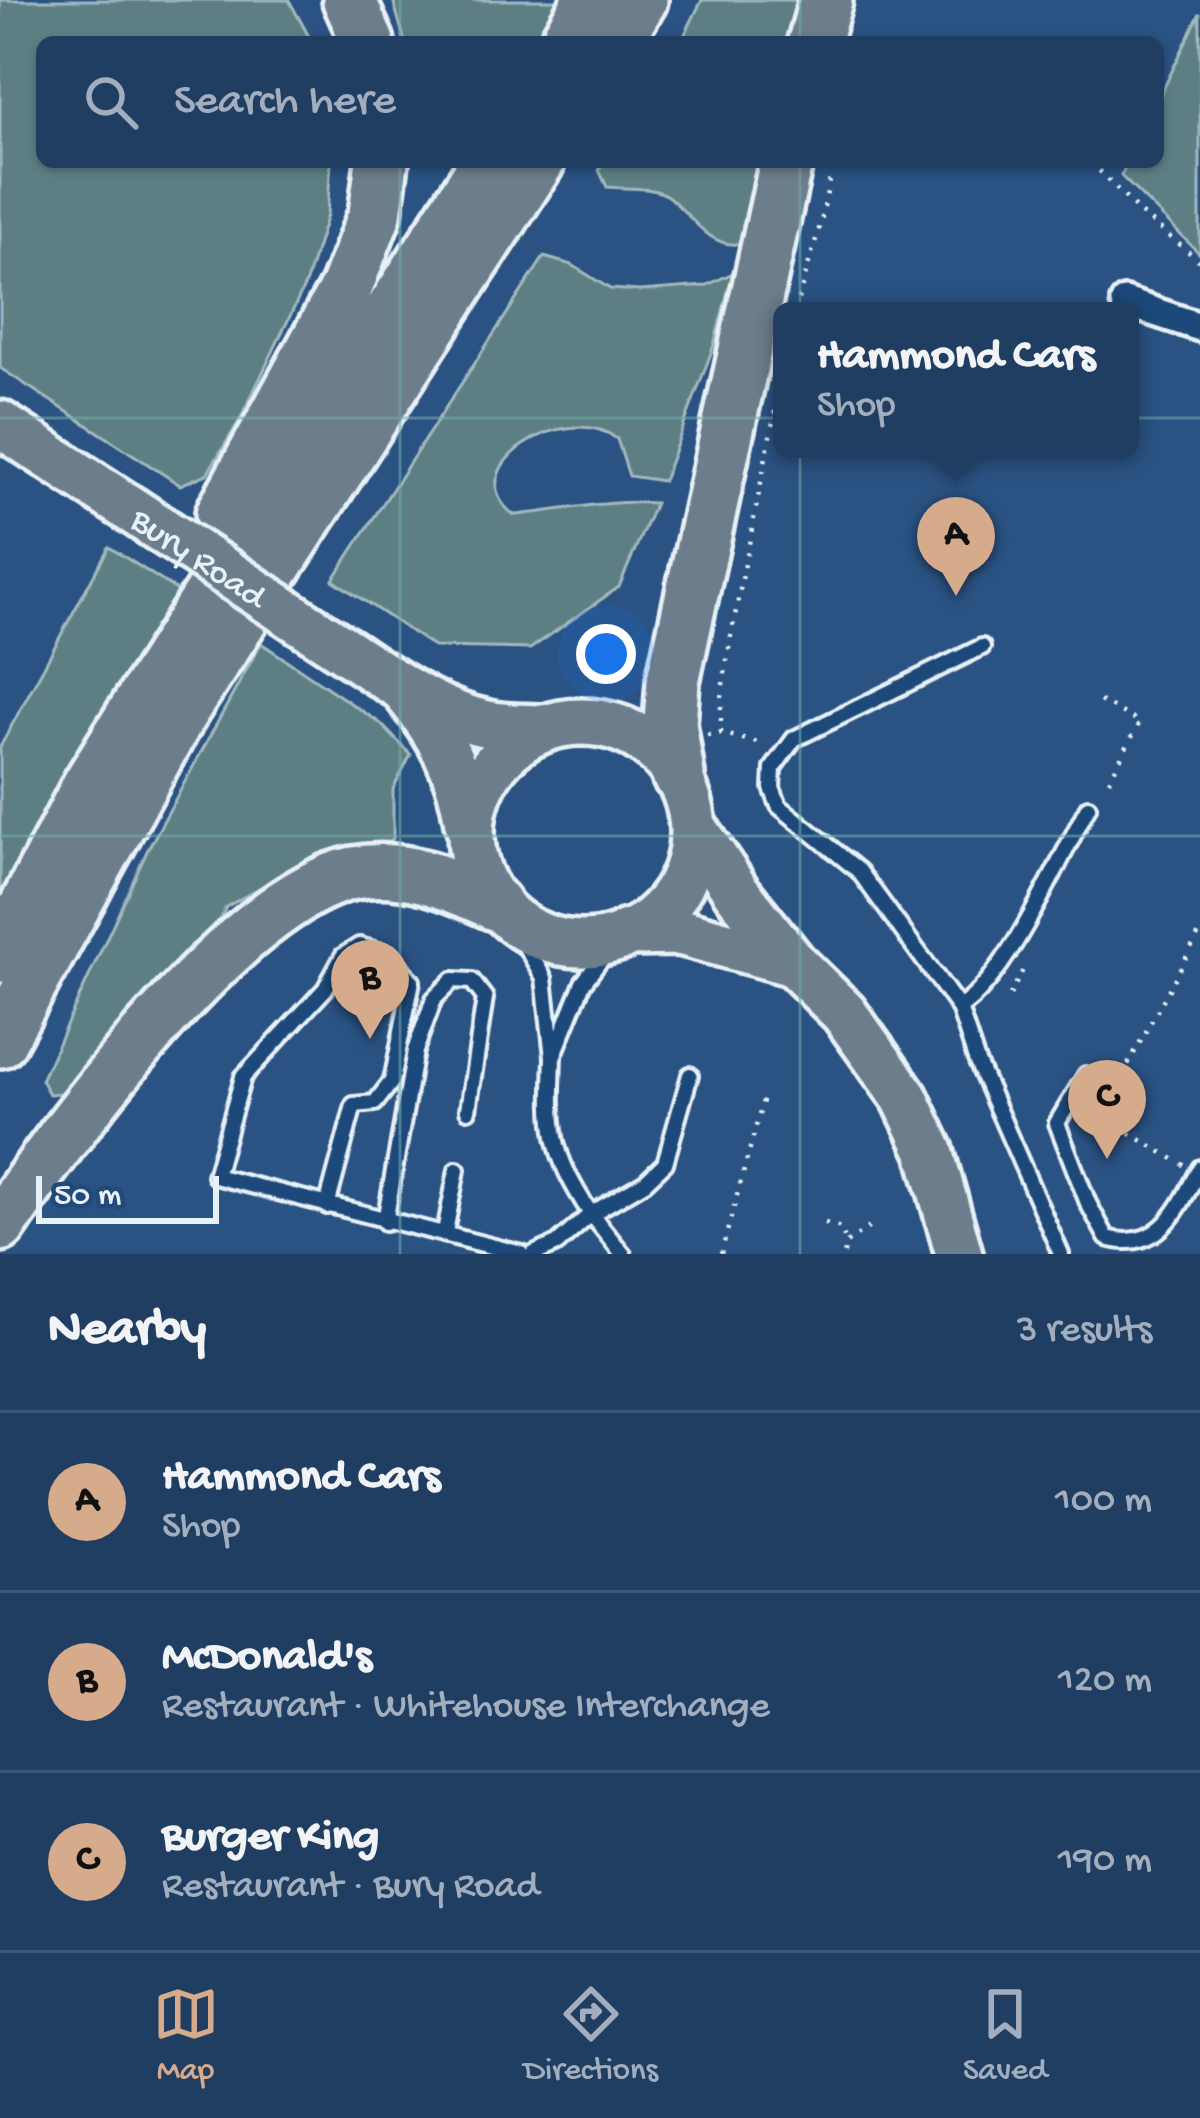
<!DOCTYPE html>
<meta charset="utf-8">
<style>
:root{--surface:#203e62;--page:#2d496b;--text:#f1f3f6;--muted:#a2aebe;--line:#3d5777;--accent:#d6ab8b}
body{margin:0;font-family:"Gochi Hand",sans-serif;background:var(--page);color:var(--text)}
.scale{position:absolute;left:36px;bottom:30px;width:183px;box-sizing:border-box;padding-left:12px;border:6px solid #e8f1f8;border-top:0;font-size:33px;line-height:42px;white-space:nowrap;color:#e8f1f8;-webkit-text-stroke:9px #1f4a7a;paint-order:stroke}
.you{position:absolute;left:606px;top:654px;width:42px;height:42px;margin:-30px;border:9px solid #fff;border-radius:50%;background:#1a73e8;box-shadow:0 0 0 18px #1a73e833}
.badge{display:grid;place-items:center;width:78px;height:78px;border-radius:50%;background:var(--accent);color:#111;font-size:39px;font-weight:700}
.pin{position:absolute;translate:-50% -99px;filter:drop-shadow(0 3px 6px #0008)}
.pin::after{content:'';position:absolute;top:63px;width:42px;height:36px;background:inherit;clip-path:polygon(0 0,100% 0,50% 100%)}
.popup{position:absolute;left:773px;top:302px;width:366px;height:156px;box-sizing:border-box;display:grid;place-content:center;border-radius:18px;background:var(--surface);filter:drop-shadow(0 3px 9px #0005);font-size:39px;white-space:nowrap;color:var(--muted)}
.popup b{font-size:45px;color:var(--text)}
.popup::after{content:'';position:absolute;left:50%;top:100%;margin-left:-24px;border:24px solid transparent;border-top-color:var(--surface)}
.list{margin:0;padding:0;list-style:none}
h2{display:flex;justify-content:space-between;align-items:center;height:156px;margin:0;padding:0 48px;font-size:51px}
h2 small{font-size:39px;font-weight:400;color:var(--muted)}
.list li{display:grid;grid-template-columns:78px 1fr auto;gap:36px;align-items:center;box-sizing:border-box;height:180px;padding:0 48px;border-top:3px solid var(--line)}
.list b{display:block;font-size:45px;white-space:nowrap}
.list p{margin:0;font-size:39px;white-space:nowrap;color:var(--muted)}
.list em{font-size:39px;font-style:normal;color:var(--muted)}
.icon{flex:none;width:66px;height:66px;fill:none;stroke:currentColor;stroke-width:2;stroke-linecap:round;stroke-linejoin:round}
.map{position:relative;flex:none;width:1200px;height:1254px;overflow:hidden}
.search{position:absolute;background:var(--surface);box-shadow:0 3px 9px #0004;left:36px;right:36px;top:36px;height:132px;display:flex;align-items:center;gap:30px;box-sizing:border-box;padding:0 42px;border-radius:18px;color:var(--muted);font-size:45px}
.sheet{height:696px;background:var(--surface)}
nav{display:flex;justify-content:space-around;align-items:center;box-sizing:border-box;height:168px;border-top:3px solid var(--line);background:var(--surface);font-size:33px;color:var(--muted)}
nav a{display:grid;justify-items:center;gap:6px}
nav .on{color:var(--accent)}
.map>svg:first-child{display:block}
.green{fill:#5d7f84;stroke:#a2b8be;stroke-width:3}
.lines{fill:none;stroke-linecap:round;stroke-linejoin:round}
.lane-casing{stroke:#e8f1f8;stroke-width:22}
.street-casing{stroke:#e8f1f8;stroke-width:36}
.primary-casing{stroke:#e8f1f8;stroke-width:54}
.highway-casing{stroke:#e8f1f8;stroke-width:60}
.path{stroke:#e8f1f8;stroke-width:4.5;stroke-dasharray:3 9;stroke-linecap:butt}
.lane{stroke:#1f4a7a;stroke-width:14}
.street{stroke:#1f4a7a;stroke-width:27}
.primary{stroke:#6c7d8b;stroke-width:45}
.highway{stroke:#6c7d8b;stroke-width:51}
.primary-bridge-casing{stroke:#e8f1f8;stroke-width:54;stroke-linecap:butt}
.primary-bridge{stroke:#6c7d8b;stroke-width:45}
.grid{fill:none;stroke:#71adac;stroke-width:3;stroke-opacity:0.55}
.labels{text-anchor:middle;stroke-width:9;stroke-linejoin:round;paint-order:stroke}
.street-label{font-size:36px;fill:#e8f1f8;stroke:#1f4a7a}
</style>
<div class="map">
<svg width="1200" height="1254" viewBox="0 0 1200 1254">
<rect width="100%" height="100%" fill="#2a5282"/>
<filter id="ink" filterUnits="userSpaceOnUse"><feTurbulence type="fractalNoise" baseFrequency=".00833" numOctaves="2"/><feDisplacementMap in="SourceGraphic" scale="24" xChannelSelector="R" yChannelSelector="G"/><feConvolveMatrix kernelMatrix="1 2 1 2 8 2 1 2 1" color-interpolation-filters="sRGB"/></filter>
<g filter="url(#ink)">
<path class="green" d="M0,0H289L312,42H42V162H331L327,215L305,285L240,420L207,474L180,485L0,368Z
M393,0H573L549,42H405Z
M702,0H807L796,42H681Z
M1200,13V254L1121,176L1128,162H1158V100Z
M604,162H762L739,244C707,248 689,211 666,195C652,186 624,189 607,187L599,170Z
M544,257L572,265L610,289L640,291L705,286L733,273L714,345L663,481L629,476L617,439C565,399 454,469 514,515C561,511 609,499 655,503L619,587L530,649L434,647L333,580Z
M109,547L181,593L0,916V747Z
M261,643L380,723L411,755L393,789V839L378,848L352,846L305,862L226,907L215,931L190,946L171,967L152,996L72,1092L49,1094L41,1080L147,851Z"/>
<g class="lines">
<g class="lane-casing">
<path id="lane" d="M982,647L794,739L773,768L772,788L779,806L859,871L959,1008L977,1062L1061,1254
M507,915L544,978L553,1057L583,983L618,937
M343,956L401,968
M959,1008C1006,980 1060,858 1088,807
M1086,1075L1057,1123L1088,1203L1107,1238C1161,1254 1180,1205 1200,1168
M327,1206L354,1105L375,1103L392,1081L412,981L389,954L359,946L343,956L325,989L243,1077L215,1176L522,1254
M385,1222L415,1051L434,999L453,980L472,981L485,998L468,1110
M445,1232L457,1170
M534,1254L557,1244L591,1214C550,1151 550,1130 553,1057
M623,1254L591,1214L645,1182L665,1163L690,1075"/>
</g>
<g class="street-casing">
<path id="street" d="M1125,302L1200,327"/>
</g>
<g class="primary-casing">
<path id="primary" d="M0,424L130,509
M346,651C389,679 436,714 488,724C506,728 525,727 544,728
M408,695C441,735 460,771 468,823
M471 833a111 111 0 1 1 222 0a111 111 0 1 1-222 0Z
M693,826L736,891L793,963L844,1013L905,1098L930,1151L959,1254
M627,933L680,932L793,963"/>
</g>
<g class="highway-casing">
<path id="highway" d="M349,0L368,42
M566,42L590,0
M615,42L641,0
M814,42L826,0
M222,514L346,288L375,214L382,162
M678,775L670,724L673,681L786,162
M0,956L89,784L131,717L487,162
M0,1041L180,714L538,162
M0,1225C67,1128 238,896 354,873C404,863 451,884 495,904"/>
</g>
<path class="path" d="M1091,162L1140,213L1200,261
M795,311L821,222L833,162
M1100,701L1140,722L1108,782
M721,733V697L731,636L782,375
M707,735L721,733L765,745
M1010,995L1024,968
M1184,1165L1100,1116L1200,932
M825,1223L841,1228L846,1243
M721,1254L764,1097
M844,1254L846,1243L871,1226"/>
<use href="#lane" class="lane"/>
<use href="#street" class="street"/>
<use href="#primary" class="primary"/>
<use href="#highway" class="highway"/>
<g class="primary-bridge-casing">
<g id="primary-bridge">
<path id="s1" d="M130,509L346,651"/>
</g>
</g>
<use href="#primary-bridge" class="primary-bridge"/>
</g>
</g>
<path class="grid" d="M400,0V42M800,0V42M400,162V1254M800,162V1254M0,418H1200M0,836H1200"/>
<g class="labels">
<g class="street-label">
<text dy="13" stroke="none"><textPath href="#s1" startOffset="84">Bury Road</textPath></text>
</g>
</g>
</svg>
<div class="scale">50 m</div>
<div class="you"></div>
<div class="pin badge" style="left:956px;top:596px">A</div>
<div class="popup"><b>Hammond Cars</b>Shop</div>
<div class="pin badge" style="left:370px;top:1039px">B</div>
<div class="pin badge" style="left:1107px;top:1159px">C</div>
<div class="search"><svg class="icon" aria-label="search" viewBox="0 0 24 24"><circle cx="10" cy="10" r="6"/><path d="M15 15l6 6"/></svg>Search here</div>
</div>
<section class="sheet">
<h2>Nearby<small>3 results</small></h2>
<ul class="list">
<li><span class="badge">A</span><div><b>Hammond Cars</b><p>Shop</p></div><em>100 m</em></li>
<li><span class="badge">B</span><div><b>McDonald's</b><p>Restaurant · Whitehouse Interchange</p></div><em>120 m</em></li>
<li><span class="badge">C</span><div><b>Burger King</b><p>Restaurant · Bury Road</p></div><em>190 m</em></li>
</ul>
</section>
<nav>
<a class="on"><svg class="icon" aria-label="map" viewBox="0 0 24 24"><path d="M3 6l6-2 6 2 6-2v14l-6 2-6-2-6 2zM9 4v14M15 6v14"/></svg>Map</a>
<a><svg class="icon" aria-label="directions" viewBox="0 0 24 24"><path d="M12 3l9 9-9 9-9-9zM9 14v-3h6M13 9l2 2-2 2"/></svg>Directions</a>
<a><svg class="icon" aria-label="saved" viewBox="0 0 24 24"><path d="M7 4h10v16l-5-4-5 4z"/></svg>Saved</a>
</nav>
